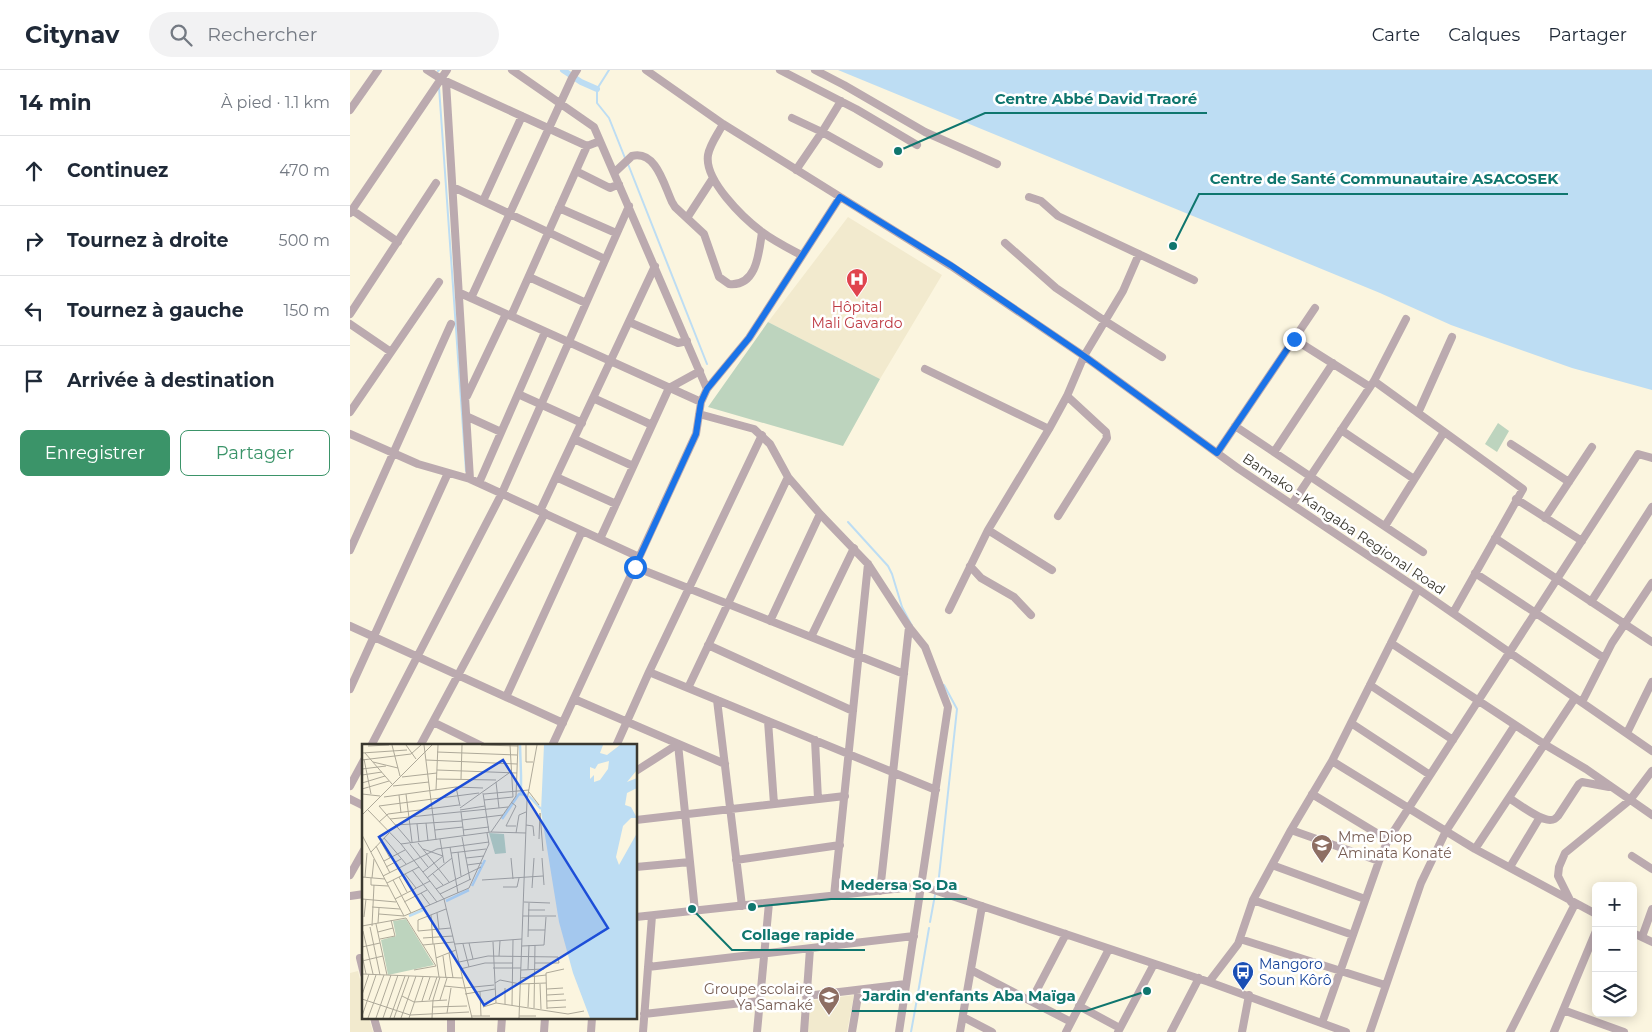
<!DOCTYPE html>
<html lang="fr">
<meta charset="utf-8">
<style>
:root{--surface:#fff;--page:#f2f2f3;--text:#1f2937;--muted:#747a83;--line:#e0e1e3;--accent:#3b9469}
body{margin:0;font-family:Montserrat,sans-serif;background:var(--page);color:var(--text)}
.controls{position:absolute;right:15px;bottom:15px;display:grid;overflow:hidden;border-radius:8px;box-shadow:0 2px 12px #0003}
.controls button{width:45px;height:45px;display:grid;place-items:center;padding:0;border:0;border-bottom:1px solid var(--line);background:var(--surface);color:var(--text);font:25px sans-serif}
.stop{position:absolute;width:15px;height:15px;margin:-11px;border:4px solid #1a73e8;border-radius:50%;background:#fff}
.stop.end{background:#1a73e8;border-color:#fff;box-shadow:0 1px 5px #0008}
.list{margin:0;padding:0;list-style:none}
h2{display:flex;justify-content:space-between;align-items:center;height:65px;margin:0;padding:0 20px;font-size:21px}
h2 small{font-size:16px;font-weight:400;color:var(--muted)}
.list li{display:grid;grid-template-columns:32px 1fr auto;gap:15px;align-items:center;box-sizing:border-box;height:70px;padding:0 20px;border-top:1px solid var(--line)}
.list b{display:block;font-size:19px;white-space:nowrap}
.list em{font-size:16px;font-style:normal;color:var(--muted)}
.actions{display:flex;gap:10px;padding:15px 20px}
.actions a{flex:1;padding:11px 0;border:1px solid var(--accent);border-radius:8px;text-align:center;font-size:18px;color:var(--accent)}
.actions .main{background:var(--accent);color:#fff}
.icon{flex:none;width:28px;height:28px;fill:none;stroke:currentColor;stroke-width:2;stroke-linecap:round;stroke-linejoin:round}
.map{position:relative;flex:none;width:1302px;height:962px;overflow:hidden}
header{display:flex;align-items:center;gap:30px;box-sizing:border-box;height:70px;padding:0 25px;background:var(--surface);border-bottom:1px solid var(--line)}
header strong{font-size:24px}
nav{display:flex;gap:28px;margin-inline-start:auto;font-size:18px}
.search{width:350px;height:45px;background:var(--page);display:flex;align-items:center;gap:12px;box-sizing:border-box;padding:0 18px;border-radius:28px;color:var(--muted);font-size:19px}
main{display:flex}
aside{flex:1;background:var(--surface)}
.map>svg:first-child{display:block}
.built{fill:#f2eace}
.green{fill:#bdd4be}
.water{fill:#bdddf3}
.lines{fill:none;stroke-linecap:round;stroke-linejoin:round}
.stream{stroke:#bdddf3;stroke-width:2}
.canal{stroke:#bdddf3;stroke-width:6}
.minor{stroke:#bbaaaf;stroke-width:8}
.route{stroke:#1a73e8;stroke-width:6}
.labels{text-anchor:middle;stroke-width:5;stroke-linejoin:round;paint-order:stroke}
.health-label{font-size:14px;fill:#be3a42;stroke:#fff}
.street-label{font-size:14px;fill:#3a382f;stroke:#fff}
.education-label{font-size:14px;fill:#785e54;stroke:#fff;text-anchor:start}
.transit-label{font-size:14px;fill:#164399;stroke:#fff;text-anchor:start}
.inset-river{fill:none;stroke:#bdddf3;stroke-width:2.5}
.inset-road{fill:none;stroke:#aea999;stroke-width:1}
.view{fill:#1d4ed8;fill-opacity:0.15;stroke:#1d4ed8;stroke-width:2.5}
.inset-edge{fill:none;stroke:#3a382f;stroke-width:2.5}
.leader{fill:none;stroke:#0f766e;stroke-width:2}
.callout-dot{fill:#0f766e;stroke:#fff;stroke-width:2}
.callout-label{font-size:15px;text-anchor:middle;font-weight:bold;fill:#0f766e;stroke:#fff;stroke-width:5;stroke-linejoin:round;paint-order:stroke}
</style>
<header>
<strong>Citynav</strong>
<div class="search"><svg class="icon" aria-label="search" viewBox="0 0 24 24"><circle cx="10" cy="10" r="6"/><path d="M15 15l6 6"/></svg>Rechercher</div>
<nav><a>Carte</a><a>Calques</a><a>Partager</a></nav>
</header>
<main>
<aside>
<h2>14 min<small>À pied · 1.1 km</small></h2>
<ul class="list">
<li><svg class="icon" aria-label="ahead" viewBox="0 0 24 24"><path d="M12 20V5M6 11l6-6 6 6"/></svg><div><b>Continuez</b></div><em>470 m</em></li>
<li><svg class="icon" aria-label="right" viewBox="0 0 24 24"><path d="M7 20v-9h11M14 6l5 5-5 5"/></svg><div><b>Tournez à droite</b></div><em>500 m</em></li>
<li><svg class="icon" aria-label="left" viewBox="0 0 24 24"><path d="M17 20v-9H6M10 6l-5 5 5 5"/></svg><div><b>Tournez à gauche</b></div><em>150 m</em></li>
<li><svg class="icon" aria-label="arrive" viewBox="0 0 24 24"><path d="M6 21V4h12l-3 4 3 4H6"/></svg><div><b>Arrivée à destination</b></div></li>
</ul>
<div class="actions"><a class="main">Enregistrer</a><a>Partager</a></div>
</aside>
<div class="map">
<svg width="1302" height="962" viewBox="0 0 1302 962">
<rect width="100%" height="100%" fill="#fbf5df"/>
<path class="built" d="M498,147L592,205L530,309L418,252Z
M8,901L14,925V948H19L23,962H0V903Z
M504,925L497,962H457L459,931Z"/>
<path class="green" d="M418,252L530,309L493,376L358,337Z
M1148,353L1159,361L1147,382L1135,374Z"/>
<path class="water" d="M488,0H1302V320L1222,298L1101,255L1030,223Z"/>
<g class="lines">
<path class="stream" d="M259,0L247,19V33L259,48L275,88
M88,1L89,0
M89,17L116,401
M278,94L357,294
M498,452L538,496L542,504L552,537L562,556
M588,816L607,639L594,615
M580,852L585,825
M568,923L579,858
M561,962L567,929"/>
<path class="canal" d="M213,0L231,12L247,19"/>
<path class="minor" d="M77,0L91,9L237,76
M162,0L244,57L357,319
M296,0L373,54L601,196L734,286L889,399L1068,519L1302,681
M430,0L506,39L567,75
M465,0L494,15L575,62L647,94
M96,12L120,409
M0,40L28,0
M442,48L472,62L491,31
M373,54C368,64 360,74 358,85C354,110 393,148 412,162C424,171 438,178 451,185
M446,100L472,62L529,94
M226,101L260,118L269,114
M265,102L282,86C306,80 314,115 322,132L325,137L354,164L369,207L379,214C407,217 409,182 412,162
M103,117L255,189
M679,127L691,131L708,146L844,210
M133,131L172,46
M209,138L266,163
M2,140L48,172
M0,143L97,0
M337,148L363,108
M655,173L706,218L755,251L812,287
M179,207L236,233
M110,223L351,332
M121,228L222,8L227,0
M0,244L86,113
M161,246L237,76L250,71
M279,252L328,273L337,271
M0,254L41,282
M944,269L1020,317
M575,299L699,359
M1024,311L1173,419L1103,543
M168,324L232,353
M117,326L156,244
M243,328L302,355
M0,342L89,212
M1068,343L1102,267
M349,344L404,359L420,374L438,407L470,444L518,494L559,557L575,577L598,637L549,962
M118,347L151,362
M885,356L1073,482
M991,360L1064,409
M0,364L68,394L120,409L289,487
M224,369L283,396
M1161,374L1219,412
M924,382L983,293
M867,383L965,238
M206,407L266,434
M129,413L195,262
M1166,429L1232,471
M942,434L1024,311L1056,249
M190,441L305,196
M708,446L757,368L756,362L717,326
M1195,448L1242,377
M1035,456L1094,362
M638,460L702,500
M1145,468L1302,572
M250,469L319,318L350,301
M0,480L101,254
M620,496L631,508L664,527L681,545
M285,497L554,604
M1125,503L1254,588
M1241,532L1302,437
M599,540L638,460L699,359L717,326L734,286L773,221L789,184
M420,551L470,444
M0,556L213,653
M461,567L504,478
M1041,573L1194,674L1236,699L1302,745
M358,575L503,641
M299,602L586,720
M1020,615L1103,670
M338,618L438,407
M0,619L98,403
M156,627L232,461
M224,629L375,694
M367,630L392,836
M1232,632L1262,573L1302,513
M418,651L424,734
M83,652L132,676
M1001,653L1080,705
M1277,663L1302,612
M465,670L468,729
M21,676L152,423L279,136
M70,676L195,443
M202,676L346,364L351,332L357,319L399,268L490,127
M266,676L299,602L412,365
M982,691L1125,779L1246,844
M286,701L328,674L345,841
M0,716L14,690
M962,724L1038,770
M1159,728C1169,734 1189,750 1200,750C1204,750 1205,749 1208,746L1229,714L1232,712L1259,717
M0,729L14,736
M286,750L495,726
M941,760L1029,791
M1125,779L1225,628
M1282,786L1302,799
M386,790L490,775
M922,795L1015,829
M286,797L340,792
M1160,797L1190,747
M0,805L14,780
M530,821L559,557
M0,826L14,824
M484,826L518,494
M903,830L1003,865
M1221,832L1208,806L1209,797L1215,783L1280,730L1302,701
M286,847L572,816L859,912L996,962
M1283,863L1302,872
M1292,867L1302,839
M890,869L1035,915
M10,888L14,904
M298,897L564,866
M621,900L721,952
M859,912L888,874L903,830L941,760L982,691L1068,519
M456,926L556,914
M681,931L716,864
M729,936L766,956
M1213,940L1274,962
M294,944L410,931
M613,947L642,962
M24,948L28,962
M101,948V962
M972,953L1029,791L1038,770L1288,384L1302,388
M151,962L152,948
M194,962L195,948
M241,962L242,948
M293,962L302,846
M407,962L419,833
M454,962L460,879
M502,962L509,920
M610,962L632,836
M716,962L759,879
M768,962L804,894
M821,962L849,908
M892,962L899,925
M1020,962L1071,813L1096,761L1165,655
M1160,962L1225,834
M1204,962L1246,861"/>
</g>
<g class="lines">
<path class="route" d="M285,497L346,364L351,332L357,319L399,268L490,127L602,196L734,286L867,383L944,269"/>
</g>
<defs>
<g id="hospital-pin" transform="scale(1.125)"><path d="M0 17L-7.5 6A9.5 9.5 0 1 1 7.5 6Z" fill="#e0444e" stroke="#fff"/><path d="M-5-5h3v3.5h4V-5h3V5h-3V1.5h-4V5h-3Z" fill="#fff"/></g>
<g id="school-pin" transform="scale(1.125)"><path d="M0 17L-7.5 6A9.5 9.5 0 1 1 7.5 6Z" fill="#8d6e63" stroke="#fff"/><path d="M0-5L7-2L0 1L-7-2ZM-4 1L0 2.5L4 1V4Q0 6-4 4Z" fill="#fff"/></g>
<g id="bus-pin" transform="scale(1.125)"><path d="M0 17L-7.5 6A9.5 9.5 0 1 1 7.5 6Z" fill="#1a4fb4" stroke="#fff"/><path d="M-5-6H5V4H4V6H2V4H-2V6H-4V4H-5ZM-3.5-4V0h7V-4ZM-3.5 1.2v1.5H-2V1.2ZM2 1.2v1.5H3.5V1.2Z" fill="#fff"/></g>
</defs>
<g fill-rule="evenodd">
<use href="#hospital-pin" x="507" y="209"/>
<use href="#school-pin" x="972" y="775"/>
<use href="#bus-pin" x="893" y="902"/>
<use href="#school-pin" x="479" y="927"/>
</g>
<g class="labels">
<g class="health-label">
<text x="507" y="242">Hôpital<tspan x="507" dy="16">Mali Gavardo</tspan></text>
</g>
<g class="street-label">
<text transform="translate(994 454) rotate(34)" y="5">Bamako - Kangaba Regional Road</text>
</g>
<g class="education-label">
<text x="988" y="772">Mme Diop<tspan x="988" dy="16">Aminata Konaté</tspan></text>
<text x="463" y="924" text-anchor="end">Groupe scolaire<tspan x="463" dy="16">Ya Samaké</tspan></text>
</g>
<g class="transit-label">
<text x="909" y="899">Mangoro<tspan x="909" dy="16">Soun Kôrô</tspan></text>
</g>
</g>
<g transform="translate(12 674)">
<rect width="275" height="275" fill="#fbf5df"/>
<path d="M127,89L142,90L144,109L133,110ZM44,175L72,221L26,231L19,196L34,192L31,177Z" fill="#bdd4be"/>
<path d="M182,1H241L238,9L245,11L258,1H275V26L265,38L275,34V44L265,49L263,61L269,63L275,74H269L261,82L254,113L257,121L275,89V274H228L211,229L197,178L179,67ZM247,17L246,25L238,36L232,38V31L228,35V23L233,25L236,20Z" fill="#bdddf3" fill-rule="evenodd"/>
<path class="inset-river" d="M158,1L159,31M159,49V31M167,52L179,65M140,75L157,50L165,51M110,142L123,116M84,157L107,146M47,172L61,166"/>
<path class="inset-road" d="M30,1L38,32M44,1L54,15M62,1L74,96M119,1L156,2M148,1L151,53M164,1V18H171M6,2L27,1M75,8L155,11M0,9L45,6M3,9L30,40M2,15L9,50M0,16L49,10L59,1M64,16L155,20M11,18L36,24M0,25L24,22M75,26L155,29M0,31L20,28M40,33L75,29M75,35L134,36M99,35L100,1M134,38L137,64M0,39L23,32M31,42L67,38M94,43L98,62M0,45L27,37M74,46L76,1M167,48L177,61M121,49L127,88M0,50L18,52M44,50L50,98M122,50L167,46M37,51L39,69M22,53L94,43L121,44M122,56L151,53M149,58L154,62L144,82H154M17,62L117,49M17,62L49,99M98,64L147,29M5,65L39,100L82,155L110,274M98,66L123,62M99,68L102,92M178,69L181,107M0,71L70,1M28,75L146,63M100,76L141,71M17,78L26,70L97,61M64,79L66,97M55,80L57,98M33,81L100,77M164,81L171,82L172,92M73,86L101,83M101,86L127,83M129,88L154,52L156,1M154,89L157,71L164,68M0,91L42,172M100,93L108,136M22,94L44,120M78,95L82,119M177,95L178,69M19,98L28,114M56,99L87,138M39,100L129,88L164,89M48,100L66,123M14,102L28,129M88,103L96,149M9,108L27,89M96,108L99,132M89,109L124,105M104,114L122,112M149,114L151,135M180,114L182,141M22,117L43,106M105,121L120,119M24,123L39,115M50,126L75,158M61,128L81,112L61,105M70,129L81,141M43,130L54,144M21,132L75,105L127,98M0,133L23,135M3,133L5,109M37,133L45,148M9,134V141L26,142M10,134L12,115M65,134L90,114M31,136L49,169M120,136L181,132M25,139L57,123M141,143H155L157,134M170,144L172,114M74,145L119,123M59,149L68,161M78,150L109,135M0,155L34,158M33,155L68,137M42,158L65,146M162,158L188,159M10,163L38,165M166,166H183M75,169L77,185M17,170L42,172L107,144L127,100L125,89M69,171L71,200M161,172H194M2,173L4,155M16,179L17,164M14,180L25,231M0,182L44,174L74,222M10,182L12,141M8,183L18,231M166,186H183M1,187L11,230M56,187V176L84,165M56,187L89,184M16,188L31,184M166,193L167,159M61,194L91,192M18,195L33,192L29,176M131,198L134,259M107,199L111,215M72,200L77,233M93,200L160,195M101,200L107,223M61,201L92,198M160,202L182,201L184,173M0,203L18,199M87,209L91,234M0,211L4,230M81,212L84,234M137,212L138,197M74,214L94,206M0,217L21,212M97,218L126,212L196,213L197,219H173M131,224H159M98,225L123,219H151M166,225L167,201M52,226L74,222M159,226L182,225M0,230L100,234M159,234L184,231M133,239L138,236L158,240M158,240L184,239M178,240L179,265M82,242L102,244M102,244L132,241M185,245L201,244M118,248L119,272M103,250L133,245M0,251L7,230M185,251L202,250M40,252L52,258L85,256M0,255L48,271L107,268M67,256L75,233M78,256L85,234M60,257L68,233M185,257L204,256M143,260V244M150,261L151,196M70,263L105,262M121,263L134,259L206,270L222,267M166,263L167,240M172,264L173,201M185,264L204,263M185,265L184,229L202,225M85,269L89,244M0,272L14,231M109,272H128M157,272H174M6,274L22,231M14,274L29,231M21,274L36,231M28,274L43,232M32,274L47,232M39,274L54,232M47,274L61,233M70,274L71,256L78,233M157,274L165,56L175,1"/>
<path class="view" d="M141,16L246,184L122,261L17,93Z"/>
<rect width="275" height="275" class="inset-edge"/>
</g>
<path class="leader" d="M548 81L635 43H857M823 176L849 124H1218M402 837L481 829H617M342 839L382 880H515M797 921L736 941H502"/>
<g class="callout-dot">
<circle cx="548" cy="81" r="5"/>
<circle cx="823" cy="176" r="5"/>
<circle cx="402" cy="837" r="5"/>
<circle cx="342" cy="839" r="5"/>
<circle cx="797" cy="921" r="5"/>
</g>
<g class="callout-label">
<text x="746" y="34">Centre Abbé David Traoré</text>
<text x="1034" y="114">Centre de Santé Communautaire ASACOSEK</text>
<text x="549" y="820">Medersa So Da</text>
<text x="448" y="870">Collage rapide</text>
<text x="619" y="931">Jardin d'enfants Aba Maïga</text>
</g>
</svg>
<div class="controls">
<button>+</button>
<button>−</button>
<button><svg class="icon" aria-label="layers" viewBox="0 0 24 24"><path d="M12 4l9 5-9 5-9-5zM3 14l9 5 9-5"/></svg></button>
</div>
<div class="stop" style="left:285px;top:497px"></div>
<div class="stop end" style="left:944px;top:269px"></div>
</div>
</main>
